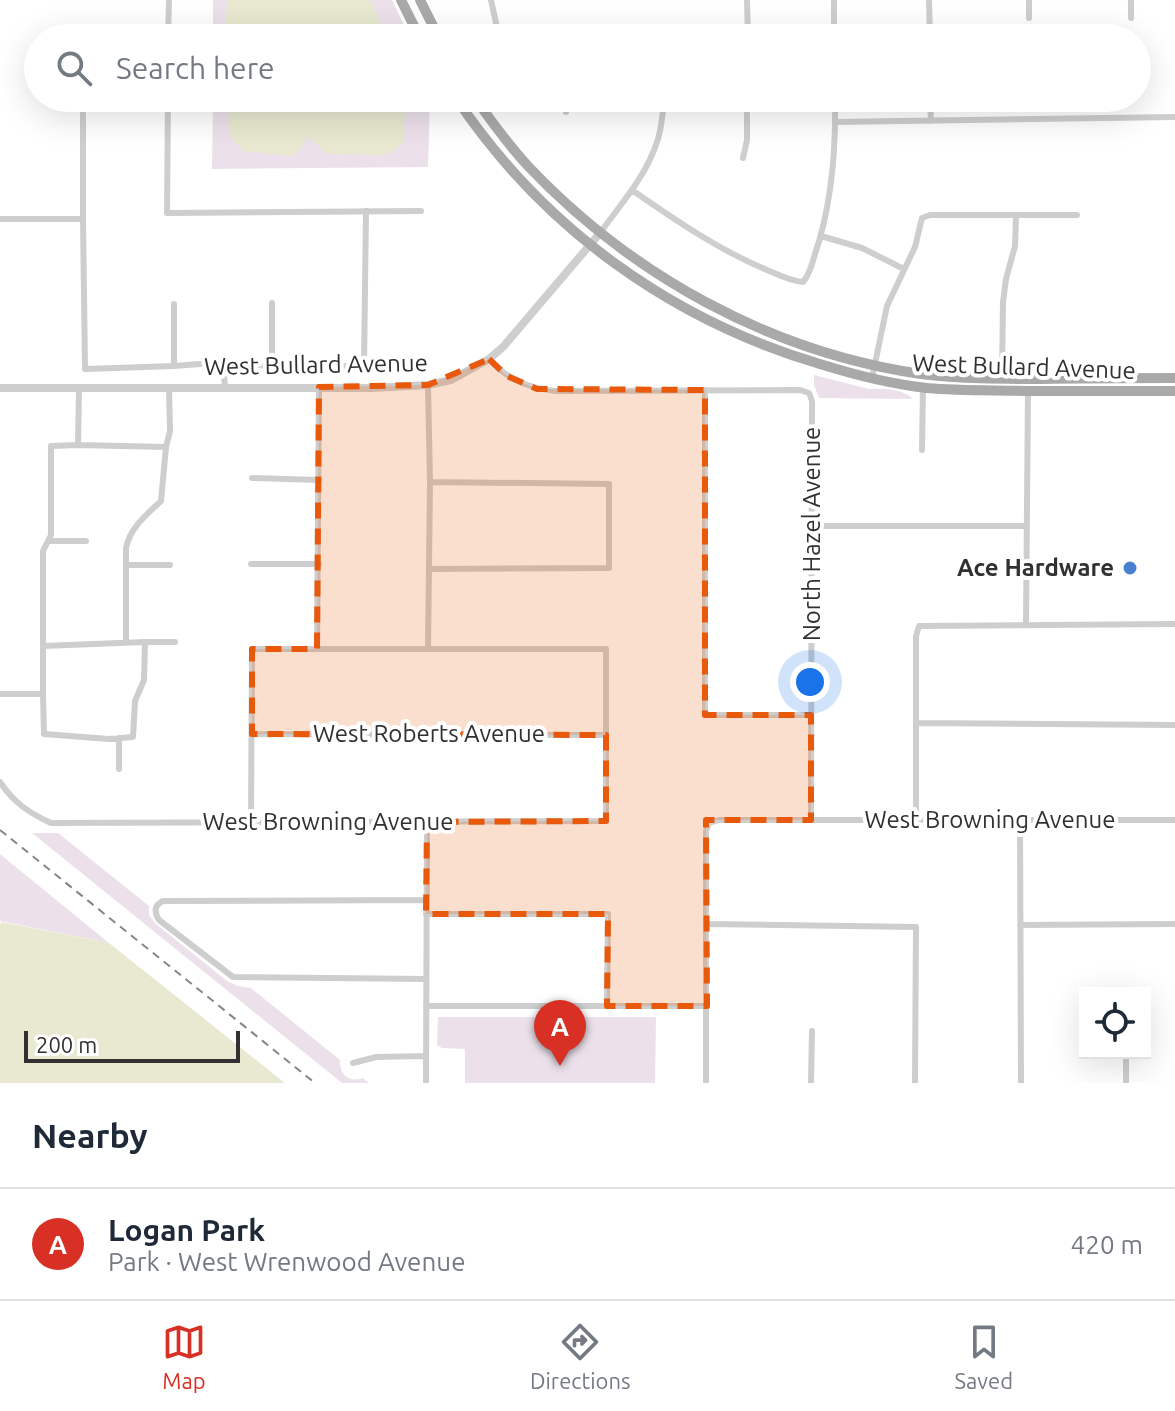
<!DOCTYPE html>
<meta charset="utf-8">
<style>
:root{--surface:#fff;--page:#f6f6f7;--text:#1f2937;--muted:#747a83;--line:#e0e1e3;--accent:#d93025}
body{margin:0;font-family:Ubuntu,sans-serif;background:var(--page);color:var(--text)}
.controls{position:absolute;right:24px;bottom:24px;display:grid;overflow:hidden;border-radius:0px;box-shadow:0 8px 32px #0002}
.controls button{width:72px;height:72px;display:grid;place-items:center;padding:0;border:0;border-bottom:2px solid var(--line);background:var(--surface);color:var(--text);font:40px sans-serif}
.scale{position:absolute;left:24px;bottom:20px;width:216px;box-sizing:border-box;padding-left:8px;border:4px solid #313131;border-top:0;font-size:22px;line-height:28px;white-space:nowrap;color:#313131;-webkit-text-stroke:6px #fff;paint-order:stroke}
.you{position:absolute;left:810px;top:682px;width:28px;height:28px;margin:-20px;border:6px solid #fff;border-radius:50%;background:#1a73e8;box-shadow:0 0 0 12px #1a73e833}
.badge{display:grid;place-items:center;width:52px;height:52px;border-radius:50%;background:var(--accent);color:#fff;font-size:26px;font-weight:700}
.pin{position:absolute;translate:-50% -66px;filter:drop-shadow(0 2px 4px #0008)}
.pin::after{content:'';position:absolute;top:42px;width:28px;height:24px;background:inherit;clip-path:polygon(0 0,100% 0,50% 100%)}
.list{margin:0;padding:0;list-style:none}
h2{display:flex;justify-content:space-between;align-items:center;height:104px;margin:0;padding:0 32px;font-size:34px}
h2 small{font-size:26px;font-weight:400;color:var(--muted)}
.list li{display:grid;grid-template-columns:52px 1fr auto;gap:24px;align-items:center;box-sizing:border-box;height:112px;padding:0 32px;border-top:2px solid var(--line)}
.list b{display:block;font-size:30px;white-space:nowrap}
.list p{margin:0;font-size:26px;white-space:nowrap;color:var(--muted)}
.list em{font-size:26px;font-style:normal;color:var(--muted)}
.icon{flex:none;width:44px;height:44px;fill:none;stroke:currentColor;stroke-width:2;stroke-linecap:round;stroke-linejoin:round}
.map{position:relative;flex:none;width:1175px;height:1083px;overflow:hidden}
.search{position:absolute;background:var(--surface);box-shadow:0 8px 32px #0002;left:24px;right:24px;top:24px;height:88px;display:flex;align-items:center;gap:20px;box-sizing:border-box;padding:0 28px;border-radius:44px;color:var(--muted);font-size:30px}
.sheet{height:216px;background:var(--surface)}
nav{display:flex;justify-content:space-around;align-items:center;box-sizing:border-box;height:112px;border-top:2px solid var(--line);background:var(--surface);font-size:22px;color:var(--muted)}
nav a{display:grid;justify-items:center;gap:4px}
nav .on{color:var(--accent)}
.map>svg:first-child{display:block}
.green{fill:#ece1eb}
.water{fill:#e8e9d0}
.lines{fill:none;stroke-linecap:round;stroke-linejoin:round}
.minor{stroke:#cecece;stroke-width:6}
.tertiary{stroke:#cecece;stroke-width:8}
.primary{stroke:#a9a9a9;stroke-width:10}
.rail{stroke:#868686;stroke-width:2;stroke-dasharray:8 6;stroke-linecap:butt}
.marked{fill:#e8590c;fill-opacity:0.2;stroke:#e8590c;stroke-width:6;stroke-dasharray:16 10;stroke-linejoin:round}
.poi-dot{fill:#4981d2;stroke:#fff;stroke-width:3}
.labels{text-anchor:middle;stroke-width:8;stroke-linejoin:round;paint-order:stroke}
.street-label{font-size:24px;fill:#313131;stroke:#fff}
.poi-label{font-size:24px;font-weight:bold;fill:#313131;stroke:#fff;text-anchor:end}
</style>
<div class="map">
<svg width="1175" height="1083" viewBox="0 0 1175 1083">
<rect width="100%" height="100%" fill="#fff"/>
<path class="green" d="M213,0H392L410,38H213Z
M213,98H430L428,167L212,169Z
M814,375L869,389C882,388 904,389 913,399L819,398L814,385Z
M32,833H58L149,906V915L155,923L227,981L238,986L251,988L340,1060C339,1074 349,1083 363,1078L369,1083H342Z
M0,854L109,943L0,921Z
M438,1017H656L655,1083H465V1049L442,1048L437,1045Z"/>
<path class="water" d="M227,0H370L387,38H225Z
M228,98H405L403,142L387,155L328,154L307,136L303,146L292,156L244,151L229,136Z
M2,922L109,943L285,1083H0V924Z"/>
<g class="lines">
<path class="minor" d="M491,0L498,32L502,38
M747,0L748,38
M834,0V38
M929,0L930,38
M1029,0V18
M1131,0V18
M168,38L169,0
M487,38L498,32
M83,98V219L85,369L174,366L213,363L272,366H364L366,211
M168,98L167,213L421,211
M930,98L931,121
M566,112V98
M835,122L1175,117
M743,158L747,140V98
M632,190C675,220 719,250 767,270C779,275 790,281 803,282C810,274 812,264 815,254C832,204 836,150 835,98
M0,219H83
M600,233C621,204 646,176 657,142C662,128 663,112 664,98
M821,236L862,248L904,269
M489,359C507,379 528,388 555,391L800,390L809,393L812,401L811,820
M223,363L225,387
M174,366V304
M272,366V303
M872,378L887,306L915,247L922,218L930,215H1077
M1002,378L1003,302L1006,279L1015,246L1016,215
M705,390V715H811
M78,445L166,447L161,501C146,515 130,528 126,548V642
M166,447L170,431L169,387
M922,450L923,387
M252,478L319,480
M811,526H1026
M48,541H86
M251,564H319
M126,565H170
M429,569L609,568V484L430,482
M1026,624L1028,391
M145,642H175
M43,646L145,642L144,680L135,701L133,737L109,739L44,734L43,694
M317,649L319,387
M428,649L430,482L428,385
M0,694H43V551L51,535V446L78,445L79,388
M916,723L1175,725
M252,734L606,735
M119,738V769
M0,782C13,802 29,813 51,823L606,821V649H252L251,822
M1020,820L1021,1083
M916,821V636L919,626L1175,624
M426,914H608L607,1006
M707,924L916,927L915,1083
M1020,925L1175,924
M426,979L233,977L159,920C154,912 154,905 163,901L426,900
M426,1006H707
M353,1063L376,1057L426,1056
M426,1083L427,822
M706,1083V831L709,823L719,820H1175
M811,1083L812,1031
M1126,1083V1053"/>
<path class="tertiary" d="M0,388H372L428,385L451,380L489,359L503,347L600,233"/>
<path class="primary" d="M401,0L420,38
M420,0L439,38
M456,98C543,228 671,320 820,364C855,375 891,384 927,388C961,391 995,390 1030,391C1078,391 1127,391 1175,391
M475,98C491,121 508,144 527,165C631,275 770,352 921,374C961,379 1002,379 1042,379C1086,378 1131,378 1175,378"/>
<path class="rail" d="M0,830L315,1083"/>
</g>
<path class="marked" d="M489,359L507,376L537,389L705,390V715H811V820H706L707,1006H607L608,914H426L427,822L606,821V735L252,734V649H317L319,387L428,385Z"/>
<circle class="poi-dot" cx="1130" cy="568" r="8"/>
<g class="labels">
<g class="street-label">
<text transform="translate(316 365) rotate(-1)" y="8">West Bullard Avenue</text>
<text transform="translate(1024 367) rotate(2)" y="8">West Bullard Avenue</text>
<text transform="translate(812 534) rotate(-90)" y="8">North Hazel Avenue</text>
<text x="429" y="742">West Roberts Avenue</text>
<text x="990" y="828">West Browning Avenue</text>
<text x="328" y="830">West Browning Avenue</text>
</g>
<g class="poi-label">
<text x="1114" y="576">Ace Hardware</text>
</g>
</g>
</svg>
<div class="controls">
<button><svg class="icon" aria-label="locate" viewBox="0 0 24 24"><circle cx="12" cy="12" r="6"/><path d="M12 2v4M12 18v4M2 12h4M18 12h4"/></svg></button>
</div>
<div class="scale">200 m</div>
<div class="you"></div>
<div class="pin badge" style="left:560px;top:1066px">A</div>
<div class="search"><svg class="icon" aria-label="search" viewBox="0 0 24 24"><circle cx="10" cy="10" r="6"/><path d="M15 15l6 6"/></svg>Search here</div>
</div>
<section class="sheet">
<h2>Nearby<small></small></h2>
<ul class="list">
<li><span class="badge">A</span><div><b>Logan Park</b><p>Park · West Wrenwood Avenue</p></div><em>420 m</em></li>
</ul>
</section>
<nav>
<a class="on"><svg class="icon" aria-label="map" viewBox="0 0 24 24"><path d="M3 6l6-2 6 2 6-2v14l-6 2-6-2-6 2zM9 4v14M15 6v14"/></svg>Map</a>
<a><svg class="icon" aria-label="directions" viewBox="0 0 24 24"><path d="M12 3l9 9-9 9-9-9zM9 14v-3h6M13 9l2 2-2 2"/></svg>Directions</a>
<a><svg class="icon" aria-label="saved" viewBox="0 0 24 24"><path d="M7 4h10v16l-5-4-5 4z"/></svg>Saved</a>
</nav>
